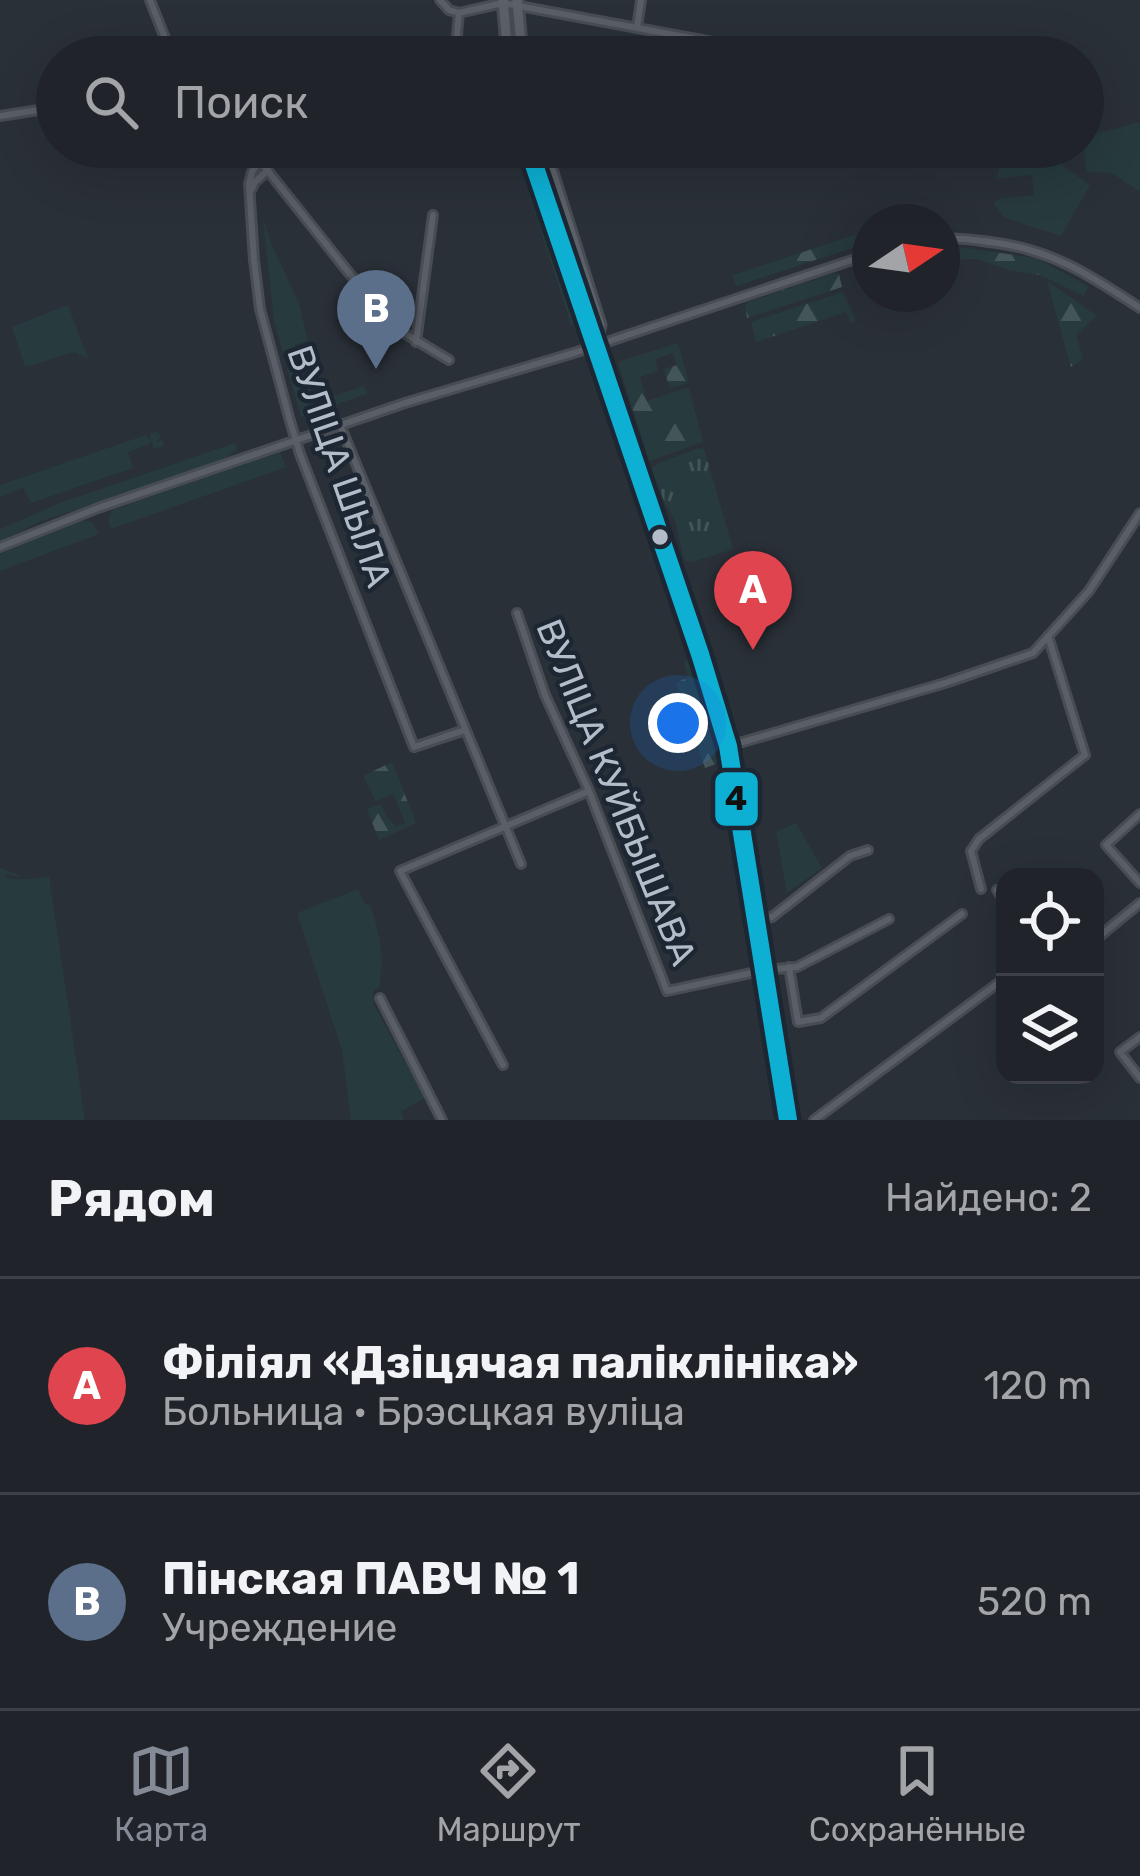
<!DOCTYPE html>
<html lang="ru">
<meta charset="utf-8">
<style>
:root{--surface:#20242a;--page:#2d3036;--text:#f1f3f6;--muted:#a2a4a8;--line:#3d4147;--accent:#848b96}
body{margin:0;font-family:Rubik,sans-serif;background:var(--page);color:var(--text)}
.controls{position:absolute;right:36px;bottom:36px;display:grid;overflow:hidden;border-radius:24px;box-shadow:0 12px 48px #0002}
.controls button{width:108px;height:108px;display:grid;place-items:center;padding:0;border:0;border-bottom:3px solid var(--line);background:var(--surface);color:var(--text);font:60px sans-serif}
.compass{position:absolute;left:852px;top:204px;width:108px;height:108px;border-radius:50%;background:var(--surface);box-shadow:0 12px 48px #0002;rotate:77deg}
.you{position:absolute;left:678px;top:723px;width:42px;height:42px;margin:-30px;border:9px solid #fff;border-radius:50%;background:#1a73e8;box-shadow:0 0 0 18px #1a73e833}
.badge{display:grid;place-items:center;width:78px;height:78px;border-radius:50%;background:var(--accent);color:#fff;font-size:39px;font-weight:700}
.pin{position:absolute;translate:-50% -99px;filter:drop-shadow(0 3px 6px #0008)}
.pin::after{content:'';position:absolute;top:63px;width:42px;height:36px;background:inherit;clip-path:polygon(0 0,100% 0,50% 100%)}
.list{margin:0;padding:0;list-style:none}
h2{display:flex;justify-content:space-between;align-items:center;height:156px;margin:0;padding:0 48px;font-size:51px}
h2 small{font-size:39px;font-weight:400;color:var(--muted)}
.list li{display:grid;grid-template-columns:78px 1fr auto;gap:36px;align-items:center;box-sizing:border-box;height:216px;padding:0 48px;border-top:3px solid var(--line)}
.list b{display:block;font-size:45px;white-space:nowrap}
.list p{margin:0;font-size:39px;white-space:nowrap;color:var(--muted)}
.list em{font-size:39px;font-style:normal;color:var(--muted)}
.icon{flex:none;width:66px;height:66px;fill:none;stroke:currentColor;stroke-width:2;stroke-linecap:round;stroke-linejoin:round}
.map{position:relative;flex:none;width:1140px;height:1120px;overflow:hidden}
.search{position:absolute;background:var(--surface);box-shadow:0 12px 48px #0002;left:36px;right:36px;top:36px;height:132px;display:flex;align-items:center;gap:30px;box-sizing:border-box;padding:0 42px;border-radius:66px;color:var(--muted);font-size:45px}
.sheet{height:588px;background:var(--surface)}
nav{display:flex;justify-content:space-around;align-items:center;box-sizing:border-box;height:168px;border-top:3px solid var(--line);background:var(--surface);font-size:33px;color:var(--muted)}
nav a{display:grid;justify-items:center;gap:6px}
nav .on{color:var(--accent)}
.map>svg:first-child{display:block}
.grass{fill:#273a3e}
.forest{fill:url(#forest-firs)}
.park{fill:url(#park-tufts)}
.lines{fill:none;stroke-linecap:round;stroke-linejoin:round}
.minor-casing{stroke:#484c53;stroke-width:12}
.major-casing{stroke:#484c55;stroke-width:15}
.minor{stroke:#5a5e66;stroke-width:6}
.major{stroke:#5c6168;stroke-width:9}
.bus-1-casing{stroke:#1d2633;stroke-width:27}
.bus-1{stroke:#0dafd3;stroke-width:18}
.bus-dot{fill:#b4bcc9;stroke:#1d2633;stroke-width:4.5}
.labels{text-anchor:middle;stroke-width:9;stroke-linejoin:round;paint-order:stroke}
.street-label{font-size:36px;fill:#b4bcc9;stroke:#1d2633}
.line-badge{stroke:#1d2633;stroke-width:4.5}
.pale-badge-label{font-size:33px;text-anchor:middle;font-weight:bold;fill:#111}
</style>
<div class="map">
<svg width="1140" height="1120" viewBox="0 0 1140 1120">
<defs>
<pattern id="forest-firs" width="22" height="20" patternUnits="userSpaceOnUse" patternTransform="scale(3)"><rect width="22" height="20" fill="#273a3e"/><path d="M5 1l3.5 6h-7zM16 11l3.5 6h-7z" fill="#445559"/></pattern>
<pattern id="park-tufts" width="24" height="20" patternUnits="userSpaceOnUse" patternTransform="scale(3)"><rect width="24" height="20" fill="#273a3e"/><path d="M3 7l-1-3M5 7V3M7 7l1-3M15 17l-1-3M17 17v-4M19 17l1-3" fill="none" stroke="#445559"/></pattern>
</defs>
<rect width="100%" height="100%" fill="#2a3038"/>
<path class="grass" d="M1140,122V192L1112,173L1086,172L1083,137Z
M514,147H523L584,328L571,325Z
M1065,147L1059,163L1090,185L1061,236L1005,218L993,203L998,199L1034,195L1032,175L996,179L1000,167L997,155L1015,159L1040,150Z
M263,218L271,243L299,303L308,341L294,345L313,398L318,401L364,386L367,394L301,417L274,321Z
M68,305L88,359L75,352L25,367L12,327Z
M158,431L161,438L155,442L163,440L164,446L153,449V442L150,441V444L128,452L133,468L31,503L23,487L0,497V485L146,435L150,441V434Z
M235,443L237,449L224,460L42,521L0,541V529L60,503Z
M280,452L286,467L111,529L108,520L112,510Z
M81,520L92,522L99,534L0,571V554Z
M796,823L822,868L787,893L776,832Z
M0,868L20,875L19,877L4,874L10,879H32L49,876L85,1120H0Z
M358,889L364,903L370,905C381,936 383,953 380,986L373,991L374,1005L425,1098L401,1111L404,1120H351L342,1050L297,913Z"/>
<path class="forest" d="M870,230V242L736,286L733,275Z
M959,247L1035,258L1088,286L1084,296L1040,275L1009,270L977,259L942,260V248Z
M835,273L839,274L842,287L747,318L745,306L748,302Z
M1047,281L1097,316L1076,335L1083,359L1071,367Z
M843,292L856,321L851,323L846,312L756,342L751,322Z
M678,343L688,380L686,383L672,388L669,386L664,369L677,365L673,353L655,359L658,371L640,377L647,401L686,388L689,389L703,442L649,461L618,362Z
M692,659L696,663L722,747V762L705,768L676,683L688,677L684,661Z
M392,762L416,823L379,840L367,809L381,804L389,821H392L395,827L405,823L394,794L376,801L364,778L365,775Z"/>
<path class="park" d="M700,448L704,449L733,549L692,562L684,560L675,520L666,506L651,468L661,462Z"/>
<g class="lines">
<g class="minor-casing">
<path id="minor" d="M150,0L165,38L179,57
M440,0L449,10L459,13L503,3L734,46
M637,28L641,0
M455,57L459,13
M0,116L57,107
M249,147L349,273L396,328L449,360
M260,160L252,172L249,184L254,260L260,309L290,421L300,454L414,747L465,730
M251,190L255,182L268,170
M942,239C958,237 974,240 990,242C1051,249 1090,275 1140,308
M416,342L433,215
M340,425L521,864
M0,547L98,508L405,403L577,352L870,254
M517,613L545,695L589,791L667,991L765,970L797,967L889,919
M729,746L945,683L1033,653L1089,591L1140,513
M1140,814L1106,845L1140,883
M981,889L971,851L979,839L1085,755L1048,636
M997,890L1005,901
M757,920L772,917L850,856L868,850
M1095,940L1140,903
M789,967L798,1022L821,1018L962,914
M380,998L442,1120
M1140,1037L1120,1052L1140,1078
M503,1065L400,871L589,791
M814,1120L1005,978"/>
</g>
<g class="major-casing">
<path id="major" d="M503,0L508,57
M517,0L522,57
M528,147L700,654L728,746L788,1120
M544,147L600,325L595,346"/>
</g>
<use href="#minor" class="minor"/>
<use href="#major" class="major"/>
<g class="bus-1-casing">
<path id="bus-1" d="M528,147L700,654L728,746L788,1120"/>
</g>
<use href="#bus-1" class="bus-1"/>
</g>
<circle class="bus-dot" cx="660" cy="537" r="10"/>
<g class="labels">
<g class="street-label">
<text transform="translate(340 466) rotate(71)" y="13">ВУЛІЦА ШЫЛА</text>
<text transform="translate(617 792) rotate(68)" y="13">ВУЛІЦА КУЙБЫШАВА</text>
</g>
</g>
<rect class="line-badge" x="713" y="770" width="47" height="58" rx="12" fill="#0dafd3"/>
<g class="pale-badge-label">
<text x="736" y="810">4</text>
</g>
</svg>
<div class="controls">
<button><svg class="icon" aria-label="locate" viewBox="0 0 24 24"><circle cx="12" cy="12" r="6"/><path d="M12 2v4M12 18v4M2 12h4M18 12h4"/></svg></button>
<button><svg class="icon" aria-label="layers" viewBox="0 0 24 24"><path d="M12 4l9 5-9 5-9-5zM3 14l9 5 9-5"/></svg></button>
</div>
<svg class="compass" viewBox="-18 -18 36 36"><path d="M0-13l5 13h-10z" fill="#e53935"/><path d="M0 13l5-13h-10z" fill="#a2a4a8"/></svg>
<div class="you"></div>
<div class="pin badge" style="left:753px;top:650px;background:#e0444e">A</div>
<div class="pin badge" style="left:376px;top:369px;background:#5c6f8a">B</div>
<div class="search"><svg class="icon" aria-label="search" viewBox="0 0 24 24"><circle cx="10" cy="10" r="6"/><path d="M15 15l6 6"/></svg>Поиск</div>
</div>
<section class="sheet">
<h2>Рядом<small>Найдено: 2</small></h2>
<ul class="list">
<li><span class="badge" style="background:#e0444e">A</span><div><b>Філіял «Дзіцячая паліклініка»</b><p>Больница · Брэсцкая вуліца</p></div><em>120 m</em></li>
<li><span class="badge" style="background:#5c6f8a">B</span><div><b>Пінская ПАВЧ № 1</b><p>Учреждение</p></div><em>520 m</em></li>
</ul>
</section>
<nav>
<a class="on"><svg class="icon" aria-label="map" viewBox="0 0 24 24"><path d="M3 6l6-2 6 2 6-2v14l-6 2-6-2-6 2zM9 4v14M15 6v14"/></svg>Карта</a>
<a><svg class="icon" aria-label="directions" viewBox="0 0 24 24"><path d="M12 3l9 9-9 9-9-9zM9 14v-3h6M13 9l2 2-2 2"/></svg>Маршрут</a>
<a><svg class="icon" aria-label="saved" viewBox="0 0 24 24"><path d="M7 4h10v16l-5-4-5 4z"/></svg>Сохранённые</a>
</nav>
